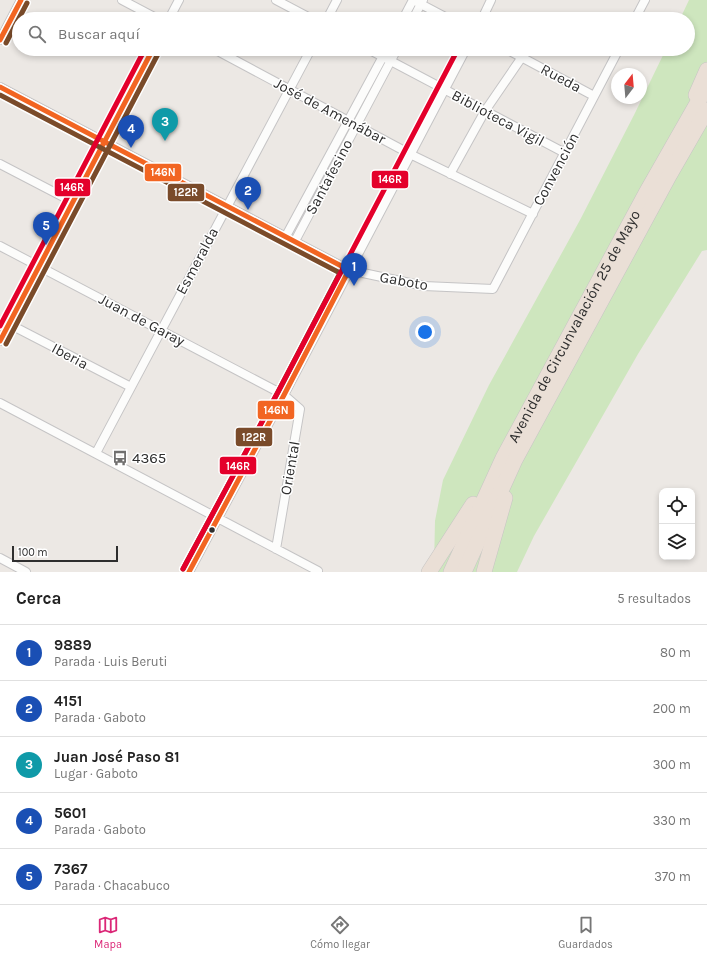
<!DOCTYPE html>
<html lang="es">
<meta charset="utf-8">
<style>
:root{--surface:#fff;--page:#f2f2f2;--text:#222;--muted:#767676;--line:#e0e0e0;--accent:#db2777}
body{margin:0;font-family:Karla,sans-serif;background:var(--page);color:var(--text)}
.controls{position:absolute;right:12px;bottom:12px;display:grid;overflow:hidden;border-radius:8px;box-shadow:0 2px 6px #0003}
.controls button{width:36px;height:36px;display:grid;place-items:center;padding:0;border:0;border-bottom:1px solid var(--line);background:var(--surface);color:var(--text);font:20px sans-serif}
.compass{position:absolute;left:611px;top:68px;width:36px;height:36px;border-radius:50%;background:var(--surface);box-shadow:0 2px 6px #0003;rotate:16deg}
.scale{position:absolute;left:12px;bottom:10px;width:106px;box-sizing:border-box;padding-left:4px;border:2px solid #2e2e2e;border-top:0;font-size:11px;line-height:14px;white-space:nowrap;color:#2e2e2e;-webkit-text-stroke:3px #fff;paint-order:stroke}
.you{position:absolute;left:425px;top:332px;width:14px;height:14px;margin:-10px;border:3px solid #fff;border-radius:50%;background:#1a73e8;box-shadow:0 0 0 6px #1a73e833}
.badge{display:grid;place-items:center;width:26px;height:26px;border-radius:50%;background:var(--accent);color:#fff;font-size:13px;font-weight:700}
.pin{position:absolute;translate:-50% -33px;filter:drop-shadow(0 1px 2px #0008)}
.pin::after{content:'';position:absolute;top:21px;width:14px;height:12px;background:inherit;clip-path:polygon(0 0,100% 0,50% 100%)}
.list{margin:0;padding:0;list-style:none}
h2{display:flex;justify-content:space-between;align-items:center;height:52px;margin:0;padding:0 16px;font-size:17px}
h2 small{font-size:13px;font-weight:400;color:var(--muted)}
.list li{display:grid;grid-template-columns:26px 1fr auto;gap:12px;align-items:center;box-sizing:border-box;height:56px;padding:0 16px;border-top:1px solid var(--line)}
.list b{display:block;font-size:15px;white-space:nowrap}
.list p{margin:0;font-size:13px;white-space:nowrap;color:var(--muted)}
.list em{font-size:13px;font-style:normal;color:var(--muted)}
.icon{flex:none;width:22px;height:22px;fill:none;stroke:currentColor;stroke-width:2;stroke-linecap:round;stroke-linejoin:round}
.map{position:relative;flex:none;width:707px;height:572px;overflow:hidden}
.search{position:absolute;background:var(--surface);box-shadow:0 2px 6px #0003;left:12px;right:12px;top:12px;height:44px;display:flex;align-items:center;gap:10px;box-sizing:border-box;padding:0 14px;border-radius:22px;color:var(--muted);font-size:15px}
.sheet{height:332px;background:var(--surface)}
nav{display:flex;justify-content:space-around;align-items:center;box-sizing:border-box;height:56px;border-top:1px solid var(--line);background:var(--surface);font-size:11px;color:var(--muted)}
nav a{display:grid;justify-items:center;gap:2px}
nav .on{color:var(--accent)}
.map>svg:first-child{display:block}
.green{fill:#cee6be}
.lines{fill:none;stroke-linecap:round;stroke-linejoin:round}
.minor-casing{stroke:#c5c4c5;stroke-width:10}
.motorway-casing{stroke:#c6c5c4;stroke-width:16}
.minor{stroke:#fcfcfb;stroke-width:8}
.motorway{stroke:#eadfd6;stroke-width:15}
.bus-1-casing{stroke:#fff;stroke-width:8}
.bus-2-casing{stroke:#fff;stroke-width:8}
.bus-3-casing{stroke:#fff;stroke-width:8}
.bus-1{stroke:#f26522;stroke-width:5}
.bus-2{stroke:#7a4b2a;stroke-width:5}
.bus-3{stroke:#e4002b;stroke-width:5}
.bus-dot{fill:#2e2e2e;stroke:#fff;stroke-width:1.5}
.labels{text-anchor:middle;stroke-width:3;stroke-linejoin:round;paint-order:stroke}
.street-label{font-size:15px;fill:#2e2e2e;stroke:#fff}
.poi-label{font-size:15px;fill:#2e2e2e;stroke:#fff;text-anchor:start}
.line-badge{stroke:#fff;stroke-width:1.5}
.badge-label{font-size:11px;text-anchor:middle;font-weight:bold;fill:#fff}
</style>
<div class="map">
<svg width="707" height="572" viewBox="0 0 707 572">
<rect width="100%" height="100%" fill="#ece8e4"/>
<path class="green" d="M689,0H707V250L702,251L638,354L534,536L517,572H429L434,566L435,521L443,480L489,385L580,220L634,115L666,49H688V19H680Z"/>
<g class="lines">
<g class="minor-casing">
<path id="minor" d="M122,0L158,19
M276,0L312,19
M413,0L449,19
M169,19L179,0
M327,19L337,0
M403,19L413,0
M413,19L423,0
M482,19L491,0
M635,19L645,0
M0,40L21,0
M214,49L412,155L533,214
M368,49L565,153
M506,49L594,96
M0,87L349,270L424,286L493,289L619,49
M0,164L73,202
M450,174L485,111L522,57
M286,236L387,49
M295,241L397,49
M0,246L284,395L300,409L276,549
M9,324L131,387
M0,341L153,49
M0,403L318,571
M96,453L311,49
M0,558L26,572
M189,572L284,395L466,49"/>
</g>
<g class="motorway-casing">
<g id="motorway">
<path d="M696,95L707,70"/>
<path d="M429,572L473,504"/>
<path id="s1" d="M451,572L503,458L646,193L707,86"/>
<path d="M464,572L515,460L669,176L707,110"/>
<path d="M484,572L505,498"/>
</g>
</g>
<use href="#minor" class="minor"/>
<use href="#motorway" class="motorway"/>
<g class="bus-1-casing">
<path id="bus-1" d="M0,40L21,0
M0,87L349,270L284,395L189,572
M0,341L153,49"/>
</g>
<g class="bus-2-casing">
<path id="bus-2" d="M6,43L27,3
M0,95L340,273L278,392L183,569
M6,344L159,52"/>
</g>
<g class="bus-3-casing">
<path id="bus-3" d="M0,326L145,49
M183,569L278,392L458,49"/>
</g>
<use href="#bus-1" class="bus-1"/>
<use href="#bus-2" class="bus-2"/>
<use href="#bus-3" class="bus-3"/>
</g>
<defs>
<g id="bus-bare" transform="scale(1.2)"><path d="M-5-6H5V4H4V6H2V4H-2V6H-4V4H-5ZM-3.5-4V0h7V-4ZM-3.5 1.2v1.5H-2V1.2ZM2 1.2v1.5H3.5V1.2Z" fill="#706f6e" stroke="#fff" stroke-width="2.5" paint-order="stroke"/></g>
</defs>
<g fill-rule="evenodd">
<use href="#bus-bare" x="120" y="458"/>
</g>
<circle class="bus-dot" cx="212" cy="530" r="3.5"/>
<g class="labels">
<g class="street-label">
<text transform="translate(561 78) rotate(28)" y="5">Rueda</text>
<text transform="translate(330 111) rotate(28)" y="5">José de Amenábar</text>
<text transform="translate(498 118) rotate(28)" y="5">Biblioteca Vigil</text>
<text transform="translate(556 169) rotate(-62)" y="5">Convención</text>
<text transform="translate(329 177) rotate(-62)" y="5">Santafesino</text>
<text transform="translate(197 261) rotate(-62)" y="5">Esmeralda</text>
<text transform="translate(404 281) rotate(10)" y="5">Gaboto</text>
<text transform="translate(142 320) rotate(28)" y="5">Juan de Garay</text>
<text dy="5" stroke="none"><textPath href="#s1" startOffset="275">Avenida de Circunvalación 25 de Mayo</textPath></text>
<text transform="translate(70 356) rotate(28)" y="5">Iberia</text>
<text transform="translate(290 468) rotate(-80)" y="5">Oriental</text>
</g>
<g class="poi-label">
<text x="132" y="463">4365</text>
</g>
</g>
<g class="line-badge">
<rect x="144" y="163" width="38" height="19" rx="4" fill="#f26522"/>
<rect x="371" y="170" width="38" height="19" rx="4" fill="#e4002b"/>
<rect x="54" y="178" width="37" height="19" rx="4" fill="#e4002b"/>
<rect x="167" y="183" width="38" height="19" rx="4" fill="#7a4b2a"/>
<rect x="257" y="400" width="38" height="20" rx="4" fill="#f26522"/>
<rect x="235" y="427" width="38" height="20" rx="4" fill="#7a4b2a"/>
<rect x="219" y="456" width="38" height="19" rx="4" fill="#e4002b"/>
</g>
<g class="badge-label">
<text x="163" y="176">146N</text>
<text x="390" y="183">146R</text>
<text x="72" y="191">146R</text>
<text x="186" y="196">122R</text>
<text x="276" y="414">146N</text>
<text x="254" y="441">122R</text>
<text x="238" y="470">146R</text>
</g>
</svg>
<div class="controls">
<button><svg class="icon" aria-label="locate" viewBox="0 0 24 24"><circle cx="12" cy="12" r="6"/><path d="M12 2v4M12 18v4M2 12h4M18 12h4"/></svg></button>
<button><svg class="icon" aria-label="layers" viewBox="0 0 24 24"><path d="M12 4l9 5-9 5-9-5zM3 14l9 5 9-5"/></svg></button>
</div>
<svg class="compass" viewBox="-18 -18 36 36"><path d="M0-13l5 13h-10z" fill="#e53935"/><path d="M0 13l5-13h-10z" fill="#767676"/></svg>
<div class="scale">100 m</div>
<div class="you"></div>
<div class="pin badge" style="left:354px;top:286px;background:#1a4fb4">1</div>
<div class="pin badge" style="left:248px;top:210px;background:#1a4fb4">2</div>
<div class="pin badge" style="left:165px;top:141px;background:#0f9aa8">3</div>
<div class="pin badge" style="left:131px;top:148px;background:#1a4fb4">4</div>
<div class="pin badge" style="left:46px;top:245px;background:#1a4fb4">5</div>
<div class="search"><svg class="icon" aria-label="search" viewBox="0 0 24 24"><circle cx="10" cy="10" r="6"/><path d="M15 15l6 6"/></svg>Buscar aquí</div>
</div>
<section class="sheet">
<h2>Cerca<small>5 resultados</small></h2>
<ul class="list">
<li><span class="badge" style="background:#1a4fb4">1</span><div><b>9889</b><p>Parada · Luis Beruti</p></div><em>80 m</em></li>
<li><span class="badge" style="background:#1a4fb4">2</span><div><b>4151</b><p>Parada · Gaboto</p></div><em>200 m</em></li>
<li><span class="badge" style="background:#0f9aa8">3</span><div><b>Juan José Paso 81</b><p>Lugar · Gaboto</p></div><em>300 m</em></li>
<li><span class="badge" style="background:#1a4fb4">4</span><div><b>5601</b><p>Parada · Gaboto</p></div><em>330 m</em></li>
<li><span class="badge" style="background:#1a4fb4">5</span><div><b>7367</b><p>Parada · Chacabuco</p></div><em>370 m</em></li>
</ul>
</section>
<nav>
<a class="on"><svg class="icon" aria-label="map" viewBox="0 0 24 24"><path d="M3 6l6-2 6 2 6-2v14l-6 2-6-2-6 2zM9 4v14M15 6v14"/></svg>Mapa</a>
<a><svg class="icon" aria-label="directions" viewBox="0 0 24 24"><path d="M12 3l9 9-9 9-9-9zM9 14v-3h6M13 9l2 2-2 2"/></svg>Cómo llegar</a>
<a><svg class="icon" aria-label="saved" viewBox="0 0 24 24"><path d="M7 4h10v16l-5-4-5 4z"/></svg>Guardados</a>
</nav>
